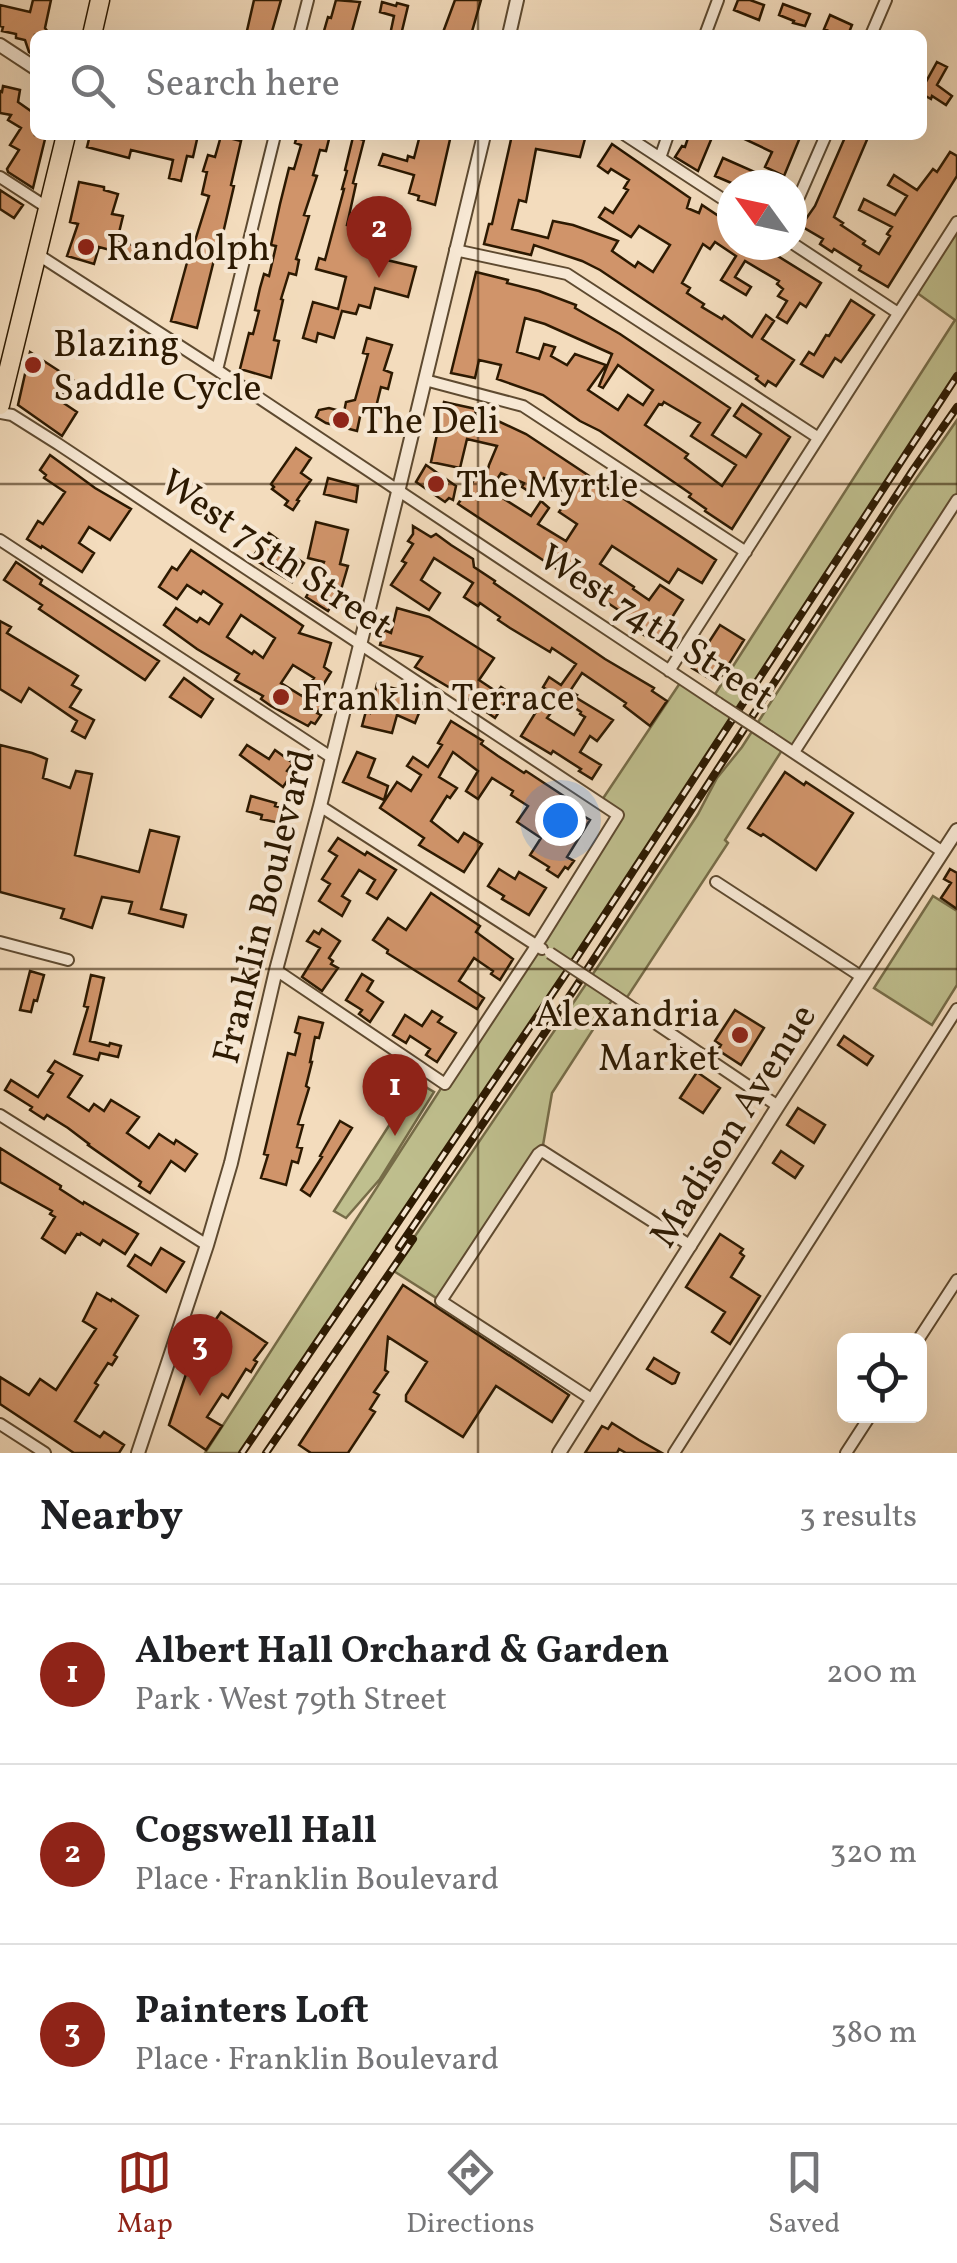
<!DOCTYPE html>
<meta charset="utf-8">
<style>
:root{--surface:#fff;--page:#f2f2f2;--text:#202124;--muted:#757577;--line:#e0e0e0;--accent:#8f2418}
body{margin:0;font-family:Vollkorn,serif;background:var(--page);color:var(--text)}
.controls{position:absolute;right:30px;bottom:30px;display:grid;overflow:hidden;border-radius:15px;box-shadow:0 10px 40px #0002}
.controls button{width:90px;height:90px;display:grid;place-items:center;padding:0;border:0;border-bottom:2px solid var(--line);background:var(--surface);color:var(--text);font:50px sans-serif}
.compass{position:absolute;left:717px;top:170px;width:90px;height:90px;border-radius:50%;background:var(--surface);box-shadow:0 10px 40px #0002;rotate:303deg}
.you{position:absolute;left:560px;top:820px;width:35px;height:35px;margin:-25px;border:8px solid #fff;border-radius:50%;background:#1a73e8;box-shadow:0 0 0 15px #1a73e833}
.badge{display:grid;place-items:center;width:65px;height:65px;border-radius:50%;background:var(--accent);color:#fff;font-size:32px;font-weight:700}
.pin{position:absolute;translate:-50% -82px;filter:drop-shadow(0 2px 5px #0008)}
.pin::after{content:'';position:absolute;top:52px;width:35px;height:30px;background:inherit;clip-path:polygon(0 0,100% 0,50% 100%)}
.list{margin:0;padding:0;list-style:none}
h2{display:flex;justify-content:space-between;align-items:center;height:130px;margin:0;padding:0 40px;font-size:42px}
h2 small{font-size:32px;font-weight:400;color:var(--muted)}
.list li{display:grid;grid-template-columns:65px 1fr auto;gap:30px;align-items:center;box-sizing:border-box;height:180px;padding:0 40px;border-top:2px solid var(--line)}
.list b{display:block;font-size:38px;white-space:nowrap}
.list p{margin:0;font-size:32px;white-space:nowrap;color:var(--muted)}
.list em{font-size:32px;font-style:normal;color:var(--muted)}
.icon{flex:none;width:55px;height:55px;fill:none;stroke:currentColor;stroke-width:2;stroke-linecap:round;stroke-linejoin:round}
.map{position:relative;flex:none;width:957px;height:1453px;overflow:hidden}
.search{position:absolute;background:var(--surface);box-shadow:0 10px 40px #0002;left:30px;right:30px;top:30px;height:110px;display:flex;align-items:center;gap:25px;box-sizing:border-box;padding:0 35px;border-radius:15px;color:var(--muted);font-size:38px}
.sheet{height:670px;background:var(--surface)}
nav{display:flex;justify-content:space-around;align-items:center;box-sizing:border-box;height:140px;border-top:2px solid var(--line);background:var(--surface);font-size:28px;color:var(--muted)}
nav a{display:grid;justify-items:center;gap:5px}
nav .on{color:var(--accent)}
.map>svg:first-child{display:block}
.green{fill:#bfbf8e;stroke:#766c48;stroke-width:2.5}
.building{fill:#d0946a;stroke:#2c1901;stroke-width:2.5;fill-rule:evenodd}
.lines{fill:none;stroke-linecap:round;stroke-linejoin:round}
.minor-casing{stroke:#5e4a30;stroke-width:14}
.tertiary-casing{stroke:#5e4a30;stroke-width:16}
.primary-casing{stroke:#2c1901;stroke-width:21}
.minor{stroke:#f7e8d4;stroke-width:10}
.tertiary{stroke:#f7e8d4;stroke-width:12}
.primary{stroke:#f3dcbd;stroke-width:18}
.rail-casing{stroke:#2c1901;stroke-width:8}
.rail{stroke:#f7e8d4;stroke-width:4;stroke-dasharray:11;stroke-linecap:butt}
.minor-bridge-casing{stroke:#5e4a30;stroke-width:14;stroke-linecap:butt}
.minor-bridge{stroke:#f7e8d4;stroke-width:10}
.grid{fill:none;stroke:#2c1901;stroke-width:2.5;stroke-opacity:0.55}
.poi-dot{fill:#8f2418;stroke:#f7e8d4;stroke-width:4}
.labels{text-anchor:middle;stroke-width:8;stroke-linejoin:round;paint-order:stroke}
.poi-label{font-size:38px;fill:#2c1901;stroke:#f7e8d4;text-anchor:start}
.street-label{font-size:38px;fill:#2c1901;stroke:#f7e8d4}
</style>
<div class="map">
<svg width="957" height="1453" viewBox="0 0 957 1453">
<rect width="100%" height="100%" fill="#f3dcbd"/>
<filter id="stains"><feTurbulence type="fractalNoise" baseFrequency=".002" numOctaves="4"/><feColorMatrix values="0 0 0 0 .2 0 0 0 0 .09 0 0 0 0 .02 0 0 0 .5 -.17"/></filter>
<radialGradient id="worn" r=".72"><stop offset=".6" stop-color="#630" stop-opacity="0"/><stop offset="1" stop-color="#630" stop-opacity=".3"/></radialGradient>
<path class="green" d="M957,222V376L571,966L242,1453H205L618,815L600,803L682,680L712,699L955,320L913,290Z
M957,420V500L794,752L784,747L725,840L728,843L624,1002L614,997L552,1093L542,1151L441,1301L392,1270L601,962L698,814L717,778L742,747L896,508Z
M933,896L957,911V985L932,1025L874,988Z
M417,1082L434,1092L380,1179L346,1218L334,1211Z"/>
<path class="building" d="M33,0H51L45,28L50,35H35V56L29,52L25,40L16,38V34L2,31L3,27L0,26V5L30,12Z
M254,0H281L271,35H246Z
M336,0L360,2L351,35H338L324,31L328,17L331,18Z
M455,0H481L471,35H442Z
M738,0H750L764,5L759,20L734,10Z
M382,2L396,6L397,3L408,6L401,35H390L394,16L380,12Z
M783,4L810,14L805,26L793,23L794,21L779,15Z
M830,15L852,25L848,35H837L824,29Z
M937,62L947,67L937,85L952,96L946,105L932,96L931,99L922,94V89Z
M3,86L20,90L18,102L35,114V135H46L33,188L8,172L7,169L19,150L10,145L21,128L8,120L11,115L0,113V91L2,92Z
M90,135H198L193,157L187,156L181,181L169,178L173,160L131,150L129,158L87,147Z
M297,135H330L326,151L320,150L313,175L317,176L304,215L309,216L296,259L299,260L296,275L289,273L281,299L283,300L274,340L279,341L271,378L240,369L249,333L253,334L259,311L255,310L260,288L264,274L269,276L276,246L271,245L280,204L289,168L294,169L301,145L295,143Z
M420,135H451L435,205L418,200L419,196L409,193L414,175L379,165L383,154L407,161L408,156L414,158Z
M512,135H586L580,157L536,149L526,202L519,200L512,229L548,238L553,221L573,225L618,241L612,251L635,267L638,262L653,272L670,245L639,226L631,237L599,217L605,208L613,213L628,190L624,188L629,180L611,169L608,173L598,166L612,144L690,198L687,208L699,213L702,205L732,225V245H760L821,283L806,307L800,303L787,323L777,317L787,301L778,296L783,289L777,284L779,281L745,261L735,277L751,287L746,295L721,280L736,256L715,242L710,249L703,244L682,283L690,288L687,293L704,304L702,307L722,319L724,316L752,337L766,315L774,321L762,339L794,360L776,386L768,381L765,386L756,379L758,376L600,270L582,261L534,245L531,255L484,244L489,224H492Z
M689,135H713L698,171L675,157L682,146L685,147Z
M736,135H801L784,176L765,167L772,152Z
M846,135H869L834,217L843,223L841,225L865,241L863,244L879,254L890,236L887,234L892,227L859,210L864,199L895,215L907,196L888,185L894,175L917,190L933,169L937,172L950,152L957,156V176L888,287L859,270L861,266L834,249L832,252L820,244L823,239L801,226L815,206Z
M221,136L241,141L231,185L234,186L224,229L220,244H218L197,328L171,321L188,259L186,258L189,243L194,244L209,196L202,194L207,172L203,171L208,155L215,157Z
M353,137L364,140L353,183L356,184L347,225L376,232L370,256L416,267L408,297L375,288L370,308L359,305L356,314L342,311L334,338L318,333L316,342L303,338L313,302L338,309L346,277L316,269L319,258L325,260L344,189H342L347,171L345,170Z
M723,158L766,177L763,185H736L715,176Z
M79,182L104,187V190L118,194L112,214L123,216L117,241L147,248L144,259L99,247L94,264L67,256L78,224L70,222Z
M0,190L23,205L14,218L0,209Z
M476,272L508,280L507,283L539,291L576,305L575,308L620,334L730,408L712,435L746,457L761,434L734,416L742,404L790,437L732,529L705,511L706,509L689,497L691,494L600,431L580,421L543,395L497,379L501,365L479,360L475,378L451,373ZM525,318L545,324L612,354L599,386L603,388L618,365L653,390L643,405L628,395L618,410L588,390L606,365L575,354L567,365L551,356L555,347L544,344L539,359L517,352ZM664,402L700,423L691,436L736,465L722,486L685,458L688,454L645,425L659,404L662,405Z
M851,300L874,315L841,362L835,358L823,377L801,364L809,352L814,355L826,335L829,336Z
M367,338L392,345L384,370L392,373L388,389L381,387L374,415L361,412L357,431L326,423L316,417L319,410L329,408L344,412L346,402L355,400L368,354L363,353Z
M30,352L73,380L59,400L77,412L62,436L18,405Z
M444,402L476,409L475,415L498,421L526,434L716,560L702,583L678,569L669,583L612,546L600,564L634,587L633,589L649,600L660,585L683,600L656,643L636,630L638,627L621,616L623,613L458,504L476,477L485,482L489,465L497,446L467,439L460,468L431,462ZM501,473L524,483L522,487L533,494L544,478L570,496L559,512L577,524L566,541L538,524L549,508L541,501L531,516L490,490Z
M296,448L311,458L301,473L311,480L297,500L299,501L293,510L285,505L288,501L272,489L274,487L271,484Z
M50,455L95,488L131,509L110,540L89,527L79,543L94,553L82,572L42,546L41,548L27,539L38,521L43,524L65,492L44,478L46,475L40,470Z
M426,465L456,486L453,500L449,498L445,502L416,482Z
M328,478L358,486L356,502L324,494Z
M316,522L348,530L340,564L348,566L340,593L328,611L306,597L320,573L324,562L308,558Z
M413,526L431,537L436,534L451,545L473,559L474,567L495,581L494,583L605,659L654,688L652,691L667,701L650,726L624,706L626,703L582,673L570,691L577,695L575,697L613,720L597,741L590,736L580,752L601,765L592,779L579,771L581,769L553,751L551,754L521,736L539,707L550,714L547,718L574,735L585,717L580,714L581,712L543,687L549,677L561,685L576,664L552,648L550,652L510,628L498,620L500,617L480,603L478,606L464,597L473,583L434,558L421,580L440,593L429,610L391,585L406,563L402,561L413,544L408,541L413,534Z
M269,533L280,541L277,545L304,563L292,582L252,558Z
M191,550L303,626L299,633L331,643L324,667L331,672L317,695L323,699L324,703L317,713L321,715L315,724L311,722L308,726L271,706L261,699L263,696L235,680L239,674L197,649L164,625L176,608L197,622L200,618L209,624L222,604L206,593L203,591L201,594L187,585L177,599L159,587L172,567L177,570ZM241,615L275,638L263,658L254,651L252,654L227,637ZM293,665L314,678L302,696L281,683Z
M16,562L42,580L40,584L159,661L145,680L39,609L42,605L4,580Z
M397,608L429,617L494,658L479,680L497,692L501,687L511,694L495,718L462,695L415,667L422,657L380,645L384,630L391,633Z
M0,621L11,627L7,633L78,676L72,685L81,690L70,707L94,720L85,738L72,731L77,721L29,688L21,702L0,689Z
M720,625L744,640L717,683L692,668Z
M184,678L213,699L201,717L170,697Z
M377,684L400,690V691L408,693L407,696L423,703L415,723L397,715L392,733L362,726L366,711L370,713Z
M451,721L483,741L481,744L498,756L524,773L526,771L579,806L575,811L590,820L567,857L574,861L568,869L565,867L558,877L547,870L549,867L530,855L541,838L517,822L528,806L511,795L513,791L492,778L478,799L466,791L478,771L453,752L439,777L457,788L450,798L447,796L431,821L458,842L464,833L482,844L464,872L419,845L424,838L380,808L397,782L411,791L421,775L407,766L413,757L428,767L442,745L438,743Z
M0,745L32,753L47,759L43,778L70,788L76,771L92,774L75,855L139,872L150,830L179,837L161,909L186,915L183,927L129,913L132,902L102,897L92,928L61,918L64,909L0,892Z
M247,745L269,759L275,750L293,763L287,771L292,774L283,787L240,755Z
M357,752L375,759L368,777L388,786L384,800L343,782Z
M785,772L804,785L806,782L853,813L816,870L763,834L761,836L748,828Z
M251,796L276,803L275,806L287,809L284,821L280,823L261,819L262,815L247,811Z
M338,838L365,855L367,852L396,870L377,899L367,893L375,880L359,870L342,896L350,901L342,916L319,901L330,884L322,879L337,856L329,851Z
M499,869L515,879L519,872L546,888L529,915L502,899L504,896L488,886Z
M950,869L957,873V909L941,898L951,883L944,879Z
M431,893L480,926L476,932L513,959L500,980L491,974L493,971L474,958L459,981L484,998L477,1009L387,953L388,950L373,940L388,918L406,930Z
M322,929L340,941L329,958L333,961L331,964L338,968L322,991L302,977L320,948L307,941L314,931L319,934Z
M30,971L44,975L37,1001L34,1000L31,1012L20,1010Z
M362,974L373,981L367,991L383,1002L370,1022L359,1014L362,1010L346,1000Z
M91,975L104,978L90,1041L109,1046L110,1043L121,1046L118,1057L100,1053L98,1060L74,1054L88,1007L84,1006Z
M735,1010L764,1028L741,1065L718,1050L721,1045L715,1041Z
M432,1011L442,1017L438,1022L456,1033L437,1062L426,1055L430,1049L410,1036L406,1043L393,1035L405,1015L422,1026Z
M299,1017L323,1023L319,1038L315,1037L310,1062H312L306,1086L309,1088L298,1124L303,1125L297,1147L302,1148L298,1163L292,1161L286,1185L261,1178L268,1155L264,1154L288,1053L295,1055L300,1034L295,1032Z
M844,1036L873,1056L867,1065L838,1045Z
M55,1061L82,1076L68,1097L89,1111L94,1104L104,1111L111,1100L139,1117L127,1133L149,1148L159,1134L174,1144L176,1140L197,1154L185,1171L171,1161L150,1193L139,1186L141,1182L88,1145L89,1144L68,1128L47,1115L44,1119L30,1110L32,1107L5,1090L11,1080L38,1097L53,1074L48,1071Z
M697,1072L720,1088L703,1113L680,1098Z
M798,1108L825,1125L814,1143L787,1125Z
M340,1121L352,1128L310,1196L301,1190L322,1157L320,1156Z
M0,1148L61,1186L60,1189L83,1204L84,1202L138,1234L125,1254L103,1240L100,1245L81,1233L80,1235L77,1234L65,1253L42,1238L55,1217L50,1214L52,1211L0,1182Z
M781,1151L803,1166L795,1178L773,1163Z
M720,1234L743,1249L740,1253L744,1256L731,1277L760,1296L730,1344L712,1332L725,1312L686,1287Z
M161,1248L184,1262L166,1292L128,1266L135,1255L151,1265Z
M403,1285L569,1395L552,1422L496,1386L463,1437L406,1401V1395L427,1362L388,1337L385,1370L388,1372L374,1392L379,1395L370,1409L375,1412L348,1453H311L299,1445Z
M97,1293L111,1301L112,1299L138,1316L114,1355L117,1357L112,1365L108,1363L95,1383L98,1385L75,1421L100,1437L104,1432L124,1445L119,1453H74L0,1404V1377L29,1395L40,1379L56,1390L96,1329L83,1321Z
M221,1312L267,1343L254,1360L257,1362L251,1372L246,1369L228,1398L222,1394L207,1417L222,1426L206,1450L169,1425L196,1344L208,1352L223,1328L214,1322Z
M654,1358L679,1373L675,1383L672,1384L647,1369Z
M612,1423L639,1440L662,1453H626L619,1449L617,1453H585L602,1426L608,1429Z"/>
<g class="lines">
<g class="minor-casing">
<path id="minor" d="M299,35L308,0
M705,35L718,0
M871,35L886,0
M625,135L732,205
M660,158L668,135
M0,177L48,208
M792,213L826,135
M792,243L898,313
M455,250L567,274L817,437
M37,254L217,370L718,703
M217,370L275,135
M425,380L523,406L746,552
M0,413L12,415L58,444L618,815L542,937L445,1084L276,970
M0,540L331,757
M669,671L957,222
M770,737L943,852
M794,752L957,500
M320,806L542,949
M716,882L862,977
M0,942L68,960
M615,996L778,1106
M0,1115L207,1245
M918,1340L957,1280
M593,1400L441,1301L538,1154L542,1151L691,1246
M0,1424L45,1453
M674,1453L957,1009
M846,1453L870,1416"/>
</g>
<g class="tertiary-casing">
<path id="tertiary" d="M509,35L517,0
M0,45L35,68
M138,1453L207,1245L231,1163L276,970L320,806L398,492L484,135
M559,1453L778,1106L957,830"/>
</g>
<g class="primary-casing">
<path id="primary" d="M92,35L100,0
M0,405L66,135"/>
</g>
<use href="#minor" class="minor"/>
<use href="#tertiary" class="tertiary"/>
<use href="#primary" class="primary"/>
<g class="rail-casing">
<path id="rail" d="M399,1247L575,988L913,470L957,407
M242,1453L571,966L957,376
M266,1453L413,1239"/>
</g>
<use href="#rail" class="rail"/>
<g class="minor-bridge-casing">
<path id="minor-bridge" d="M718,703L770,737
M550,953L615,996"/>
</g>
<use href="#minor-bridge" class="minor-bridge"/>
</g>
<path class="grid" d="M478,0V35M478,135V1453M0,484H957M0,969H957"/>
<g class="poi-dot">
<circle cx="86" cy="247" r="10"/>
<circle cx="33" cy="365" r="10"/>
<circle cx="341" cy="420" r="10"/>
<circle cx="436" cy="484" r="10"/>
<circle cx="281" cy="697" r="10"/>
<circle cx="740" cy="1035" r="10"/>
</g>
<g class="labels">
<g class="poi-label">
<text x="106" y="260">Randolph</text>
<text x="53" y="356">Blazing<tspan x="53" dy="44">Saddle Cycle</tspan></text>
<text x="361" y="433">The Deli</text>
<text x="456" y="497">The Myrtle</text>
<text x="301" y="710">Franklin Terrace</text>
<text x="720" y="1026" text-anchor="end">Alexandria<tspan x="720" dy="44">Market</tspan></text>
</g>
<g class="street-label">
<text transform="translate(277 553) rotate(34)" y="13">West 75th Street</text>
<text transform="translate(657 626) rotate(33)" y="13">West 74th Street</text>
<text transform="translate(263 906) rotate(-76)" y="13">Franklin Boulevard</text>
<text transform="translate(732 1125) rotate(-58)" y="13">Madison Avenue</text>
</g>
</g>
<rect width="100%" height="100%" filter="url(#stains)"/>
<rect width="100%" height="100%" fill="url(#worn)"/>
</svg>
<div class="controls">
<button><svg class="icon" aria-label="locate" viewBox="0 0 24 24"><circle cx="12" cy="12" r="6"/><path d="M12 2v4M12 18v4M2 12h4M18 12h4"/></svg></button>
</div>
<svg class="compass" viewBox="-18 -18 36 36"><path d="M0-13l5 13h-10z" fill="#e53935"/><path d="M0 13l5-13h-10z" fill="#757577"/></svg>
<div class="you"></div>
<div class="pin badge" style="left:395px;top:1136px">1</div>
<div class="pin badge" style="left:379px;top:278px">2</div>
<div class="pin badge" style="left:200px;top:1396px">3</div>
<div class="search"><svg class="icon" aria-label="search" viewBox="0 0 24 24"><circle cx="10" cy="10" r="6"/><path d="M15 15l6 6"/></svg>Search here</div>
</div>
<section class="sheet">
<h2>Nearby<small>3 results</small></h2>
<ul class="list">
<li><span class="badge">1</span><div><b>Albert Hall Orchard &amp; Garden</b><p>Park · West 79th Street</p></div><em>200 m</em></li>
<li><span class="badge">2</span><div><b>Cogswell Hall</b><p>Place · Franklin Boulevard</p></div><em>320 m</em></li>
<li><span class="badge">3</span><div><b>Painters Loft</b><p>Place · Franklin Boulevard</p></div><em>380 m</em></li>
</ul>
</section>
<nav>
<a class="on"><svg class="icon" aria-label="map" viewBox="0 0 24 24"><path d="M3 6l6-2 6 2 6-2v14l-6 2-6-2-6 2zM9 4v14M15 6v14"/></svg>Map</a>
<a><svg class="icon" aria-label="directions" viewBox="0 0 24 24"><path d="M12 3l9 9-9 9-9-9zM9 14v-3h6M13 9l2 2-2 2"/></svg>Directions</a>
<a><svg class="icon" aria-label="saved" viewBox="0 0 24 24"><path d="M7 4h10v16l-5-4-5 4z"/></svg>Saved</a>
</nav>
